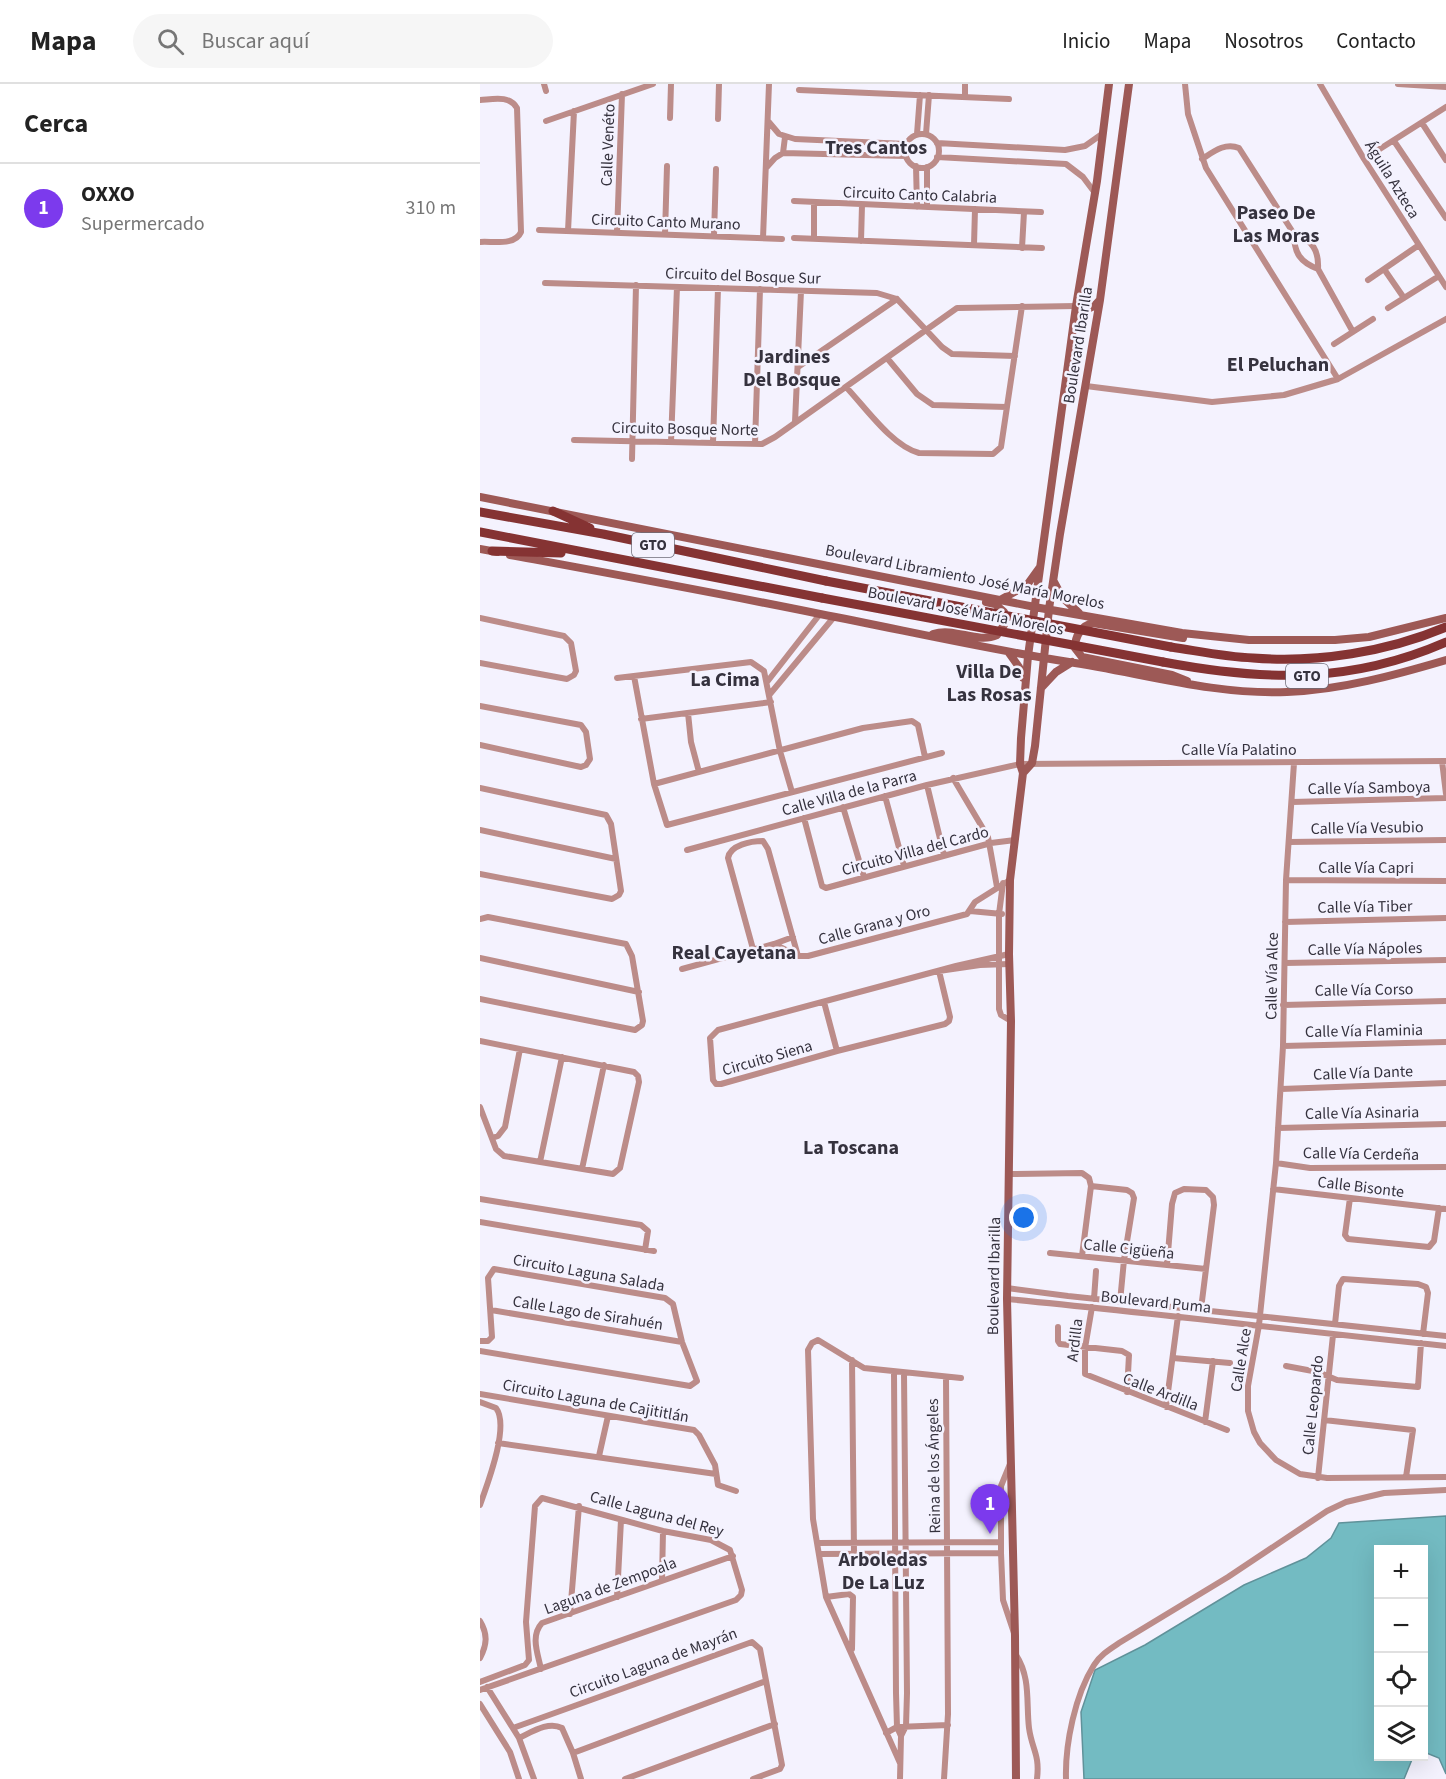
<!DOCTYPE html>
<html lang="es">
<meta charset="utf-8">
<style>
:root{--surface:#fff;--page:#f6f6f6;--text:#222;--muted:#767676;--line:#e0e0e0;--accent:#7c3aed}
body{margin:0;font-family:"Source Sans 3",sans-serif;background:var(--page);color:var(--text)}
.controls{position:absolute;right:18px;bottom:18px;display:grid;overflow:hidden;border-radius:0px;box-shadow:0 6px 24px #0002}
.controls button{width:54px;height:54px;display:grid;place-items:center;padding:0;border:0;border-bottom:2px solid var(--line);background:var(--surface);color:var(--text);font:30px sans-serif}
.you{position:absolute;left:544px;top:1134px;width:21px;height:21px;margin:-15px;border:4px solid #fff;border-radius:50%;background:#1a73e8;box-shadow:0 0 0 9px #1a73e833}
.badge{display:grid;place-items:center;width:39px;height:39px;border-radius:50%;background:var(--accent);color:#fff;font-size:20px;font-weight:700}
.pin{position:absolute;translate:-50% -50px;filter:drop-shadow(0 2px 3px #0008)}
.pin::after{content:'';position:absolute;top:32px;width:21px;height:18px;background:inherit;clip-path:polygon(0 0,100% 0,50% 100%)}
.list{margin:0;padding:0;list-style:none}
h2{display:flex;justify-content:space-between;align-items:center;height:78px;margin:0;padding:0 24px;font-size:26px}
h2 small{font-size:20px;font-weight:400;color:var(--muted)}
.list li{display:grid;grid-template-columns:39px 1fr auto;gap:18px;align-items:center;box-sizing:border-box;height:90px;padding:0 24px;border-top:2px solid var(--line)}
.list b{display:block;font-size:22px;white-space:nowrap}
.list p{margin:0;font-size:20px;white-space:nowrap;color:var(--muted)}
.list em{font-size:20px;font-style:normal;color:var(--muted)}
.icon{flex:none;width:33px;height:33px;fill:none;stroke:currentColor;stroke-width:2;stroke-linecap:round;stroke-linejoin:round}
.map{position:relative;flex:none;width:966px;height:1695px;overflow:hidden}
header{display:flex;align-items:center;gap:36px;box-sizing:border-box;height:84px;padding:0 30px;background:var(--surface);border-bottom:2px solid var(--line)}
header strong{font-size:28px}
nav{display:flex;gap:33px;margin-inline-start:auto;font-size:21px}
.search{width:420px;height:54px;background:var(--page);display:flex;align-items:center;gap:15px;box-sizing:border-box;padding:0 21px;border-radius:33px;color:var(--muted);font-size:22px}
main{display:flex}
aside{flex:1;background:var(--surface)}
.map>svg:first-child{display:block}
.water{fill:#73bbc2;stroke:#60929a;stroke-width:1.5}
.lines{fill:none;stroke-linecap:round;stroke-linejoin:round}
.street{stroke:#bc8c89;stroke-width:6}
.secondary{stroke:#9d5956;stroke-width:8}
.primary{stroke:#853333;stroke-width:9}
.primary-bridge{stroke:#853333;stroke-width:9}
.labels{text-anchor:middle;stroke-width:5;stroke-linejoin:round;paint-order:stroke}
.shield{fill:#f4f2fe;stroke:#6e6c78;stroke-width:1.5}
.shield-label{font-size:15px;font-weight:bold;fill:#35323e}
.street-label{font-size:16px;fill:#35323e;stroke:#f4f2fe}
.quarter-label{font-size:20px;font-weight:bold;fill:#35323e;stroke:#f4f2fe}
</style>
<header>
<strong>Mapa</strong>
<div class="search"><svg class="icon" aria-label="search" viewBox="0 0 24 24"><circle cx="10" cy="10" r="6"/><path d="M15 15l6 6"/></svg>Buscar aquí</div>
<nav><a>Inicio</a><a>Mapa</a><a>Nosotros</a><a>Contacto</a></nav>
</header>
<main>
<aside>
<h2>Cerca<small></small></h2>
<ul class="list">
<li><span class="badge">1</span><div><b>OXXO</b><p>Supermercado</p></div><em>310 m</em></li>
</ul>
</aside>
<div class="map">
<svg width="966" height="1695" viewBox="0 0 966 1695">
<rect width="100%" height="100%" fill="#f4f2fe"/>
<path class="water" d="M966,1432V1690L959,1674L944,1668V1466H898V1672L933,1673L924,1695H604L601,1628L615,1586L665,1561L764,1501L826,1474L851,1454L859,1439Z"/>
<g class="lines">
<path class="street" d="M64,0L66,7
M705,0L708,30L726,84L858,295
M840,0L884,75L966,203
M918,0L966,3
M319,6L529,15
M485,13V0
M0,16C14,15 29,11 37,24L41,148C35,162 13,157 0,158
M190,34L191,0
M238,35L239,0
M66,37L173,0
M288,37L299,50L315,55L426,60
M942,39L966,76
M437,50L440,11
M446,50L449,11
M425 67a17 17 0 1 1 34 0a17 17 0 1 1-34 0Z
M914,57L966,134
M457,59L585,66L605,62L622,50
M303,69L305,53
M457,73L586,80L603,93L615,109
M722,75C733,68 745,58 759,64L814,150C814,169 820,178 838,185
M884,75L966,23
M436,82L437,123
M447,83V123
M286,84L295,74L303,69L426,72
M314,117L561,128
M59,146L302,155
M88,147L94,27
M137,149L142,10
M185,150L187,82
M814,150C833,156 839,167 838,185L873,248
M234,151L236,85
M283,154L289,0
M314,154L562,164
M334,155V118
M381,157L382,121
M494,161L495,125
M542,164L544,128
M904,185L924,214
M888,196L939,161
M65,199L397,209L417,215L462,263L472,270L535,272
M908,224L959,192
M854,260L893,235
M407,274L437,310L453,321L527,323
M318,283L417,215
M606,302L732,318L804,311L858,295L966,235
M366,303C385,323 412,362 439,369L513,370L521,363L542,222
M315,338L321,207
M94,356L282,360L295,353L477,224L596,222
M191,358L197,203
M233,359L238,204
M275,360L280,205
M152,375L156,201
M0,534L84,552L91,559L96,587L94,591L87,595L0,579
M154,592L174,700L187,741L462,669
M137,594L271,578L284,587L300,667L312,708
M287,598L340,530
M290,610L354,533
M0,622L101,641L106,648L110,675L106,681L101,683L0,661
M208,629L211,658L219,688
M161,635L291,618
M962,677L966,710
M814,679L806,796L803,962L796,1079L779,1241L768,1302V1327L774,1348L780,1359L796,1376L820,1390L847,1394L966,1393
M473,694L508,753L517,803
M174,700L383,644L432,637L438,641L445,673
M447,701L464,771
M0,704L126,731L131,740L141,807L139,811L132,815L0,790
M405,712L424,782
M812,718L966,714
M363,723L384,793
M324,734L342,802L346,804L511,759L535,756
M0,746L136,775
M809,758L966,756
M207,766L447,701L540,680L966,677
M806,796L966,797
M523,799L519,830V925L521,931L531,937
M490,827L522,830
M0,835L8,833L146,860L152,872L163,937L162,941L155,946L0,915
M805,838L966,834
M294,860L313,853
M273,865L248,774C250,761 271,757 283,757L288,765L318,872
M529,870L476,882L238,946L230,954L233,996L236,1000H241L357,967L465,940L469,937L470,933L459,887L500,881L529,880
M0,874L159,908
M805,879L966,876
M202,885L294,860L318,872H328L487,830L495,818L530,796
M344,918L357,967
M803,921L966,917
M0,957L154,988L158,992L159,998L140,1084L133,1090L24,1072L16,1065L0,1023
M803,962L966,958
M801,1005L966,999
M798,1044L966,1040
M12,1054L18,1052L25,1043L40,965
M60,1078L82,973
M796,1079L830,1084L966,1083
M102,1085L124,981
M530,1090L602,1089L609,1094L611,1102L602,1172
M611,1102L647,1106L652,1109L654,1114L644,1176L640,1218
M793,1105L966,1125
M870,1114L865,1151L868,1155L949,1163L954,1157L959,1124
M0,1115L161,1141L168,1147L165,1166
M0,1138L174,1167
M570,1169L726,1185
M687,1181L692,1120L695,1109L704,1105L726,1106L733,1113L734,1121L721,1225
M527,1204L588,1212L966,1252
M527,1215C673,1229 819,1247 966,1262
M614,1215L616,1187
M612,1223L605,1264V1290L747,1346
M11,1226L202,1258
M855,1240L859,1202L863,1195L938,1200L946,1203L948,1209L943,1250
M578,1243V1257L580,1260L642,1267L649,1271L647,1308
M0,1257H8L12,1253L8,1194L14,1185L185,1214L193,1220L202,1258L217,1297L210,1302L0,1267
M693,1274L750,1279
M372,1276L374,1469
M806,1282L838,1288L857,1296L938,1303L941,1259
M414,1288L416,1609L417,1643L421,1652
M0,1310L214,1346L219,1351L235,1381L238,1401L256,1407
M0,1318L16,1324C30,1342 7,1401 0,1421
M686,1323L698,1232
M844,1336L933,1346L926,1393
M725,1338L733,1277
M18,1359L236,1390
M119,1372L128,1332
M530,1380L521,1402V1469L523,1516L534,1549
M838,1394L853,1251
M337,1459L521,1458
M339,1470L521,1469
M182,1496L183,1447
M137,1513L141,1436
M346,1513L369,1510L373,1513L372,1565
M90,1530L99,1422
M0,1537C8,1550 7,1561 0,1574
M536,1571C551,1594 546,1619 549,1644C552,1666 560,1670 557,1695
M61,1585C58,1570 50,1552 62,1539L253,1472
M0,1598L45,1581L49,1576L46,1538L55,1422L62,1414L183,1447L231,1456L250,1466L262,1506L261,1511L256,1516L0,1606
M7,1603L39,1654L54,1695
M0,1620L30,1668L39,1695
M33,1644L272,1558L280,1565L302,1681L300,1685L273,1695
M406,1649L417,1643L468,1641
M39,1654C52,1648 68,1637 82,1644L93,1669L101,1695
M93,1669L286,1597
M420,1679L346,1513L333,1435L328,1266L332,1259L338,1256L384,1284L481,1294
M145,1695L295,1640
M420,1695L421,1652L426,1642L427,1609L424,1289
M464,1695L468,1630L466,1293
M586,1695C585,1660 595,1611 614,1581C620,1571 630,1565 639,1559L748,1493L847,1427L866,1418L904,1409L966,1406"/>
<path class="secondary" d="M596,222C605,226 613,225 619,217
M0,413L560,524L702,549L769,556H855L889,553L966,534
M0,465L17,468
M30,471C133,490 237,509 340,530C423,546 506,565 589,578C662,589 733,611 807,608C861,606 915,591 966,576
M574,498L582,513L599,529
M522,515L547,501L560,483
M453,550C475,543 497,560 517,551L524,541V528L515,520L506,518
M703,554L613,539C601,542 595,552 595,564L602,573L692,591L707,597
M529,569L539,583L543,594
M561,604L576,588L592,578
M543,689L552,679L555,662L569,525L580,450L620,216L649,0
M536,1695L535,1552L527,1215L531,937L529,870L530,796L543,689L540,680L541,654L548,572L596,222L617,97L629,0"/>
<path class="primary" d="M73,427L110,444
M0,428L123,450L346,497
M0,448L342,514
M12,467L81,469
M691,563C718,567 745,573 773,574C837,579 907,568 966,543
M683,578C784,597 870,600 966,558"/>
<path class="primary-bridge" d="M346,497L691,563
M342,514L683,578"/>
</g>
<g class="labels">
<g class="shield">
<rect x="152" y="449" width="42" height="24" rx="4.5"/>
<rect x="806" y="580" width="42" height="24" rx="4.5"/>
</g>
<g class="shield-label">
<text x="173" y="466">GTO</text>
<text x="827" y="597">GTO</text>
</g>
<g class="street-label">
<text transform="translate(127 61) rotate(-88)" y="6">Calle Venéto</text>
<text transform="translate(913 95) rotate(58)" y="6">Águila Azteca</text>
<text transform="translate(440 110) rotate(2)" y="6">Circuito Canto Calabria</text>
<text transform="translate(186 137) rotate(2)" y="6">Circuito Canto Murano</text>
<text transform="translate(263 191) rotate(2)" y="6">Circuito del Bosque Sur</text>
<text transform="translate(597 261) rotate(-81)" y="6">Boulevard Ibarilla</text>
<text transform="translate(205 344) rotate(1)" y="6">Circuito Bosque Norte</text>
<text transform="translate(485 492) rotate(11)" y="6">Boulevard Libramiento José María Morelos</text>
<text transform="translate(486 526) rotate(11)" y="6">Boulevard José María Morelos</text>
<text x="759" y="671">Calle Vía Palatino</text>
<text transform="translate(889 703) rotate(-1)" y="6">Calle Vía Samboya</text>
<text transform="translate(369 708) rotate(-15)" y="6">Calle Villa de la Parra</text>
<text transform="translate(887 743) rotate(-1)" y="6">Calle Vía Vesubio</text>
<text transform="translate(435 766) rotate(-15)" y="6">Circuito Villa del Cardo</text>
<text x="886" y="789">Calle Vía Capri</text>
<text transform="translate(885 822) rotate(-1)" y="6">Calle Vía Tiber</text>
<text transform="translate(394 840) rotate(-15)" y="6">Calle Grana y Oro</text>
<text transform="translate(885 864) rotate(-1)" y="6">Calle Vía Nápoles</text>
<text transform="translate(791 892) rotate(-89)" y="6">Calle Vía Alce</text>
<text transform="translate(884 905) rotate(-1)" y="6">Calle Vía Corso</text>
<text transform="translate(884 946) rotate(-1)" y="6">Calle Vía Flaminia</text>
<text transform="translate(287 973) rotate(-16)" y="6">Circuito Siena</text>
<text transform="translate(883 988) rotate(-2)" y="6">Calle Vía Dante</text>
<text transform="translate(882 1028) rotate(-1)" y="6">Calle Vía Asinaria</text>
<text transform="translate(881 1069) rotate(1)" y="6">Calle Vía Cerdeña</text>
<text transform="translate(881 1102) rotate(7)" y="6">Calle Bisonte</text>
<text transform="translate(649 1164) rotate(6)" y="6">Calle Cigüeña</text>
<text transform="translate(109 1188) rotate(10)" y="6">Circuito Laguna Salada</text>
<text transform="translate(513 1192) rotate(-89)" y="6">Boulevard Ibarilla</text>
<text transform="translate(676 1217) rotate(6)" y="6">Boulevard Puma</text>
<text transform="translate(108 1228) rotate(9)" y="6">Calle Lago de Sirahuén</text>
<text transform="translate(594 1256) rotate(-83)" y="6">Ardilla</text>
<text transform="translate(760 1276) rotate(-81)" y="6">Calle Alce</text>
<text transform="translate(681 1307) rotate(21)" y="6">Calle Ardilla</text>
<text transform="translate(116 1316) rotate(10)" y="6">Circuito Laguna de Cajititlán</text>
<text transform="translate(832 1321) rotate(-84)" y="6">Calle Leopardo</text>
<text transform="translate(453 1382) rotate(-91)" y="6">Reina de los Ángeles</text>
<text transform="translate(177 1429) rotate(15)" y="6">Calle Laguna del Rey</text>
<text transform="translate(130 1501) rotate(-20)" y="6">Laguna de Zempoala</text>
<text transform="translate(173 1578) rotate(-20)" y="6">Circuito Laguna de Mayrán</text>
</g>
<g class="quarter-label">
<text x="396" y="70">Tres Cantos</text>
<text x="796" y="135">Paseo De<tspan x="796" dy="23">Las Moras</tspan></text>
<text x="312" y="279">Jardines<tspan x="312" dy="23">Del Bosque</tspan></text>
<text x="798" y="287">El Peluchan</text>
<text x="509" y="594">Villa De<tspan x="509" dy="23">Las Rosas</tspan></text>
<text x="245" y="602">La Cima</text>
<text x="254" y="875">Real Cayetana</text>
<text x="371" y="1070">La Toscana</text>
<text x="403" y="1482">Arboledas<tspan x="403" dy="23">De La Luz</tspan></text>
</g>
</g>
</svg>
<div class="controls">
<button>+</button>
<button>−</button>
<button><svg class="icon" aria-label="locate" viewBox="0 0 24 24"><circle cx="12" cy="12" r="6"/><path d="M12 2v4M12 18v4M2 12h4M18 12h4"/></svg></button>
<button><svg class="icon" aria-label="layers" viewBox="0 0 24 24"><path d="M12 4l9 5-9 5-9-5zM3 14l9 5 9-5"/></svg></button>
</div>
<div class="you"></div>
<div class="pin badge" style="left:510px;top:1450px">1</div>
</div>
</main>
